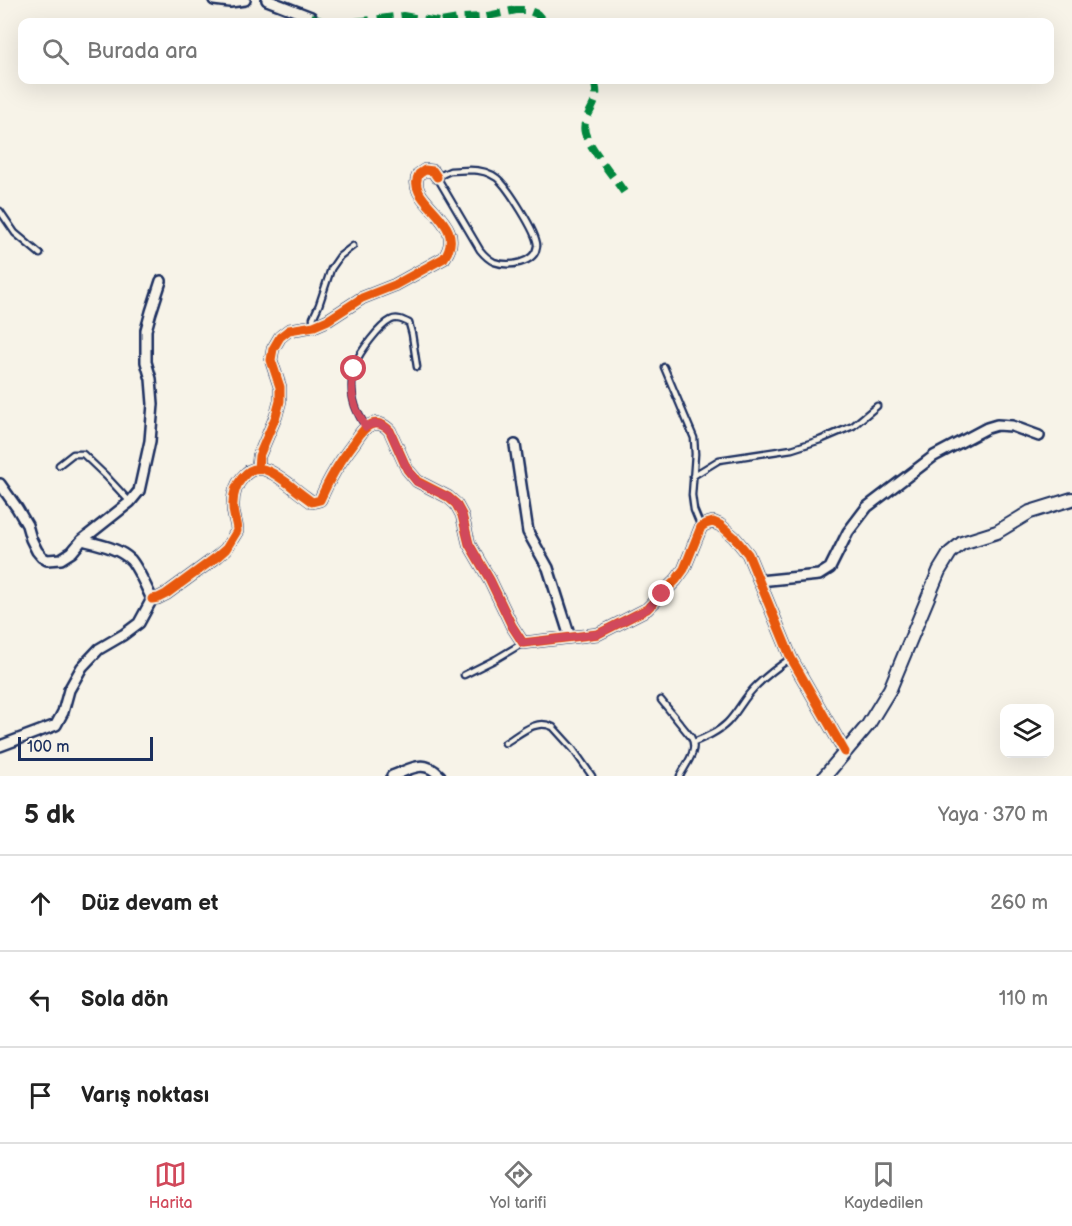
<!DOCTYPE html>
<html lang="tr">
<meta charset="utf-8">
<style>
:root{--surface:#fff;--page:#f2f2f2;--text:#222;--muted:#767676;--line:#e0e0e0;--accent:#d1495b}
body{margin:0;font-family:"Balsamiq Sans",sans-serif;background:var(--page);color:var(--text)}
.controls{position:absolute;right:18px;bottom:18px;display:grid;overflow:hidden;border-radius:12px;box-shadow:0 6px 24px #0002}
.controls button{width:54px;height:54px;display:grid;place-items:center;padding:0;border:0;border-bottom:2px solid var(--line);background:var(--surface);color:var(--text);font:30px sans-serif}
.scale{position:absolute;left:18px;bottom:15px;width:135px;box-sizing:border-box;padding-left:6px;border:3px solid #1b2f5e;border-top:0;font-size:16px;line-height:21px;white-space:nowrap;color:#1b2f5e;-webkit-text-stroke:4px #f7f3e8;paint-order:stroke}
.stop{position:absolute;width:18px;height:18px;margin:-14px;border:4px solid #d1495b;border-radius:50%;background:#fff}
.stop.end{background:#d1495b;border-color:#fff;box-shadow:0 2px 6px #0008}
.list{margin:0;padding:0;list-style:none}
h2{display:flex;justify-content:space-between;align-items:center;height:78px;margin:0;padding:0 24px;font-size:26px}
h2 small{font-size:20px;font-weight:400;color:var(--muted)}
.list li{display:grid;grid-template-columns:39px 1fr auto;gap:18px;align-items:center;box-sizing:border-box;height:96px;padding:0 24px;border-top:2px solid var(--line)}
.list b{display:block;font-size:22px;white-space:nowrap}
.list em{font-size:20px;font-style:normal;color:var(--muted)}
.icon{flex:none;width:33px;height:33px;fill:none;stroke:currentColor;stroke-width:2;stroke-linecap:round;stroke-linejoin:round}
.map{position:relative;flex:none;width:1072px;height:776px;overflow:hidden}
.search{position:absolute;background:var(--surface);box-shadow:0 6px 24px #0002;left:18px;right:18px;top:18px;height:66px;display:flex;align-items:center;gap:15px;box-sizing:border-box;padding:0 21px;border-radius:12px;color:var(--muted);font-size:22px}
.sheet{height:366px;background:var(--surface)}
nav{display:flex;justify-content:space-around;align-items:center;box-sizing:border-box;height:84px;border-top:2px solid var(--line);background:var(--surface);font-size:16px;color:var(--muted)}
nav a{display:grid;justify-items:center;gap:3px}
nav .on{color:var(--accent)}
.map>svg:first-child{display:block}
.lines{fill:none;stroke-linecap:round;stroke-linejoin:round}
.service-casing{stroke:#1b2f5e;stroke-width:9}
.minor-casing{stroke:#1b2f5e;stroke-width:14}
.tertiary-casing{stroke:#1b2f5e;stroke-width:16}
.service{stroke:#f7f3e8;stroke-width:4.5}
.minor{stroke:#f7f3e8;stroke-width:9}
.tertiary{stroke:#f7f3e8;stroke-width:12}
.quiet{stroke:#00873e;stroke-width:8;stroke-dasharray:15 8;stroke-linecap:butt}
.cycleway-casing{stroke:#f7f3e8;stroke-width:13}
.cycleway{stroke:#e8590c;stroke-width:9}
.route{stroke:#d1495b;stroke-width:8}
</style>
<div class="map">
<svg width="1072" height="776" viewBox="0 0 1072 776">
<rect width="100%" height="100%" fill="#f7f3e8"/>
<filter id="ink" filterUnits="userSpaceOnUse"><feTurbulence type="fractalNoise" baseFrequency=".0167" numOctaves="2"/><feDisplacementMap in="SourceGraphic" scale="12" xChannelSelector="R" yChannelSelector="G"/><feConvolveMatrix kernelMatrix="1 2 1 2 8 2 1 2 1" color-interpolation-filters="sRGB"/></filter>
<g filter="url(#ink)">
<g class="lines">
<g class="service-casing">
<path id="service" d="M470,170C480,170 489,172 497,178C507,186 538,234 537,246C535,264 508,267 494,262C488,259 484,255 480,250L437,177L450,171Z
M0,211L15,233L40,254
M314,326L313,318L319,305L331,269L340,256L353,246
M664,367L694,438L695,454L692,495L694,510L701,527
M366,427C357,413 351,400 352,383C352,377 353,370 355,364C360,352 379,326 391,320C397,317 403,320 409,323L412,334L417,367
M59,465L73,454H83L106,476L130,502
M693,476L719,460L792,449L820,440L853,426L877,406
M464,675L496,659L523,643
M661,700L691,737C699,750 686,764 680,776
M694,742C706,737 718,732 727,723C738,712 744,697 757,685C767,675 779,666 791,658
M505,743C520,734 536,718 553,727L573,749L592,776"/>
</g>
<g class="minor-casing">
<path id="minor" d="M214,0L230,2L245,0
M267,0L311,17
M515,445L528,532L548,568L570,637
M258,468L259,456L276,416L280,401V387L271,360L273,349L280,337L289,330L314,326L328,320L362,298L395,285L444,258C471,221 403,202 419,174L425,170L433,171L437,177
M0,484L17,508L27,525L31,539L37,551L42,557L47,560L61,559L72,552L82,540L130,502L139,491L150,441L153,404L151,379L146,362V330L151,312L161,281
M759,581L819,575L830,568L848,532L867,507L934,456L987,428L997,425L1012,426L1039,436
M152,599L158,598L166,594L218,556L226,549L237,531C237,522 232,514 233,504C233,495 236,485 242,478C257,458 275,474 290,485C297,491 304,496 312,502L320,500C330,477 339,463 354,443C359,436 363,428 370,425C377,421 385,425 390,431L407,469L417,481L448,497L456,504L462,515L469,544L490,580L512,626L523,643L598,634L647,609L676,580L684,569L701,527L706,524L713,522L720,525L734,537L748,554L791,658L845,752
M0,746L56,725L63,712L69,690L82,667L99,649L123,635L139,623L152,599C146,587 139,570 131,560C119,548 98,544 82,540
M392,776C411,769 424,758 440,776"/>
</g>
<g class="tertiary-casing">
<path id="tertiary" d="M825,776L868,725L890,689L939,571L950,553L962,543L997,532L1030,512L1072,499"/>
</g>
<use href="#service" class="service"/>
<use href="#minor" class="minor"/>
<use href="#tertiary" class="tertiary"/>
<path class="quiet" d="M311,17L321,21L335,22
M355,22L403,16L439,22
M441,22L463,18L483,17L516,10H527L537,14L544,22
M593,80C605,103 580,115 585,133C590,148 614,177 624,192"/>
<g class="cycleway-casing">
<path id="cycleway" d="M258,468L259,456L276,416L280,401V387L271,360L273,349L280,337L289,330L314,326L328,320L362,298L395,285L444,258C471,221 403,202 419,174L425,170L433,171L437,177
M152,599L158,598L166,594L218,556L226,549L237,531C237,522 232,514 233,504C233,495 236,485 242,478C257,458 275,474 290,485C297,491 304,496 312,502L320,500C330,477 339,463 354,443C359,436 363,428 370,425C377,421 385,425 390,431L407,469L417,481L448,497L456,504L462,515L469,544L490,580L512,626L523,643L598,634L647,609L676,580L684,569L701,527L706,524L713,522L720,525L734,537L748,554L791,658L845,752"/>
</g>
<use href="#cycleway" class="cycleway"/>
</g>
</g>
<g class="lines" filter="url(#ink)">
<path class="route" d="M354,369C349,393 353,407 366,427C375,421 383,424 390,431L407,469L417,482L448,497L456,504L462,515L469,544L490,580L512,626L523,643L598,634L647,609L662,594"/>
</g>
</svg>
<div class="controls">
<button><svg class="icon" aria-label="layers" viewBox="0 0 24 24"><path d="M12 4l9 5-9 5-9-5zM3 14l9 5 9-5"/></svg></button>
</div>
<div class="scale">100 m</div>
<div class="stop" style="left:354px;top:369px"></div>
<div class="stop end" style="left:662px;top:594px"></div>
<div class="search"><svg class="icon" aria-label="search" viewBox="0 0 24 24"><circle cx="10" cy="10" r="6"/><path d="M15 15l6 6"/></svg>Burada ara</div>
</div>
<section class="sheet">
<h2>5 dk<small>Yaya · 370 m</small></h2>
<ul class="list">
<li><svg class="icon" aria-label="ahead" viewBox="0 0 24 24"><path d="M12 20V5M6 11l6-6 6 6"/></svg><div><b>Düz devam et</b></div><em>260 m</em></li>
<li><svg class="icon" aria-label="left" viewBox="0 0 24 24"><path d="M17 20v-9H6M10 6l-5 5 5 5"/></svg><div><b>Sola dön</b></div><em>110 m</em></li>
<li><svg class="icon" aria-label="arrive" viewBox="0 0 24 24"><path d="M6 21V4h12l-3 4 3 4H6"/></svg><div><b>Varış noktası</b></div></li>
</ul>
</section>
<nav>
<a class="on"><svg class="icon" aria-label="map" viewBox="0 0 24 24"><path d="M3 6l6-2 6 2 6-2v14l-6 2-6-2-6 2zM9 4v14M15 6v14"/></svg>Harita</a>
<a><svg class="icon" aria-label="directions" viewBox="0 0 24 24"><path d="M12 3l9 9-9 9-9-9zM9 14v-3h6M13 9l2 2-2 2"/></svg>Yol tarifi</a>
<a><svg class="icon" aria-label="saved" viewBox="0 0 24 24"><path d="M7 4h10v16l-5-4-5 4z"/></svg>Kaydedilen</a>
</nav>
